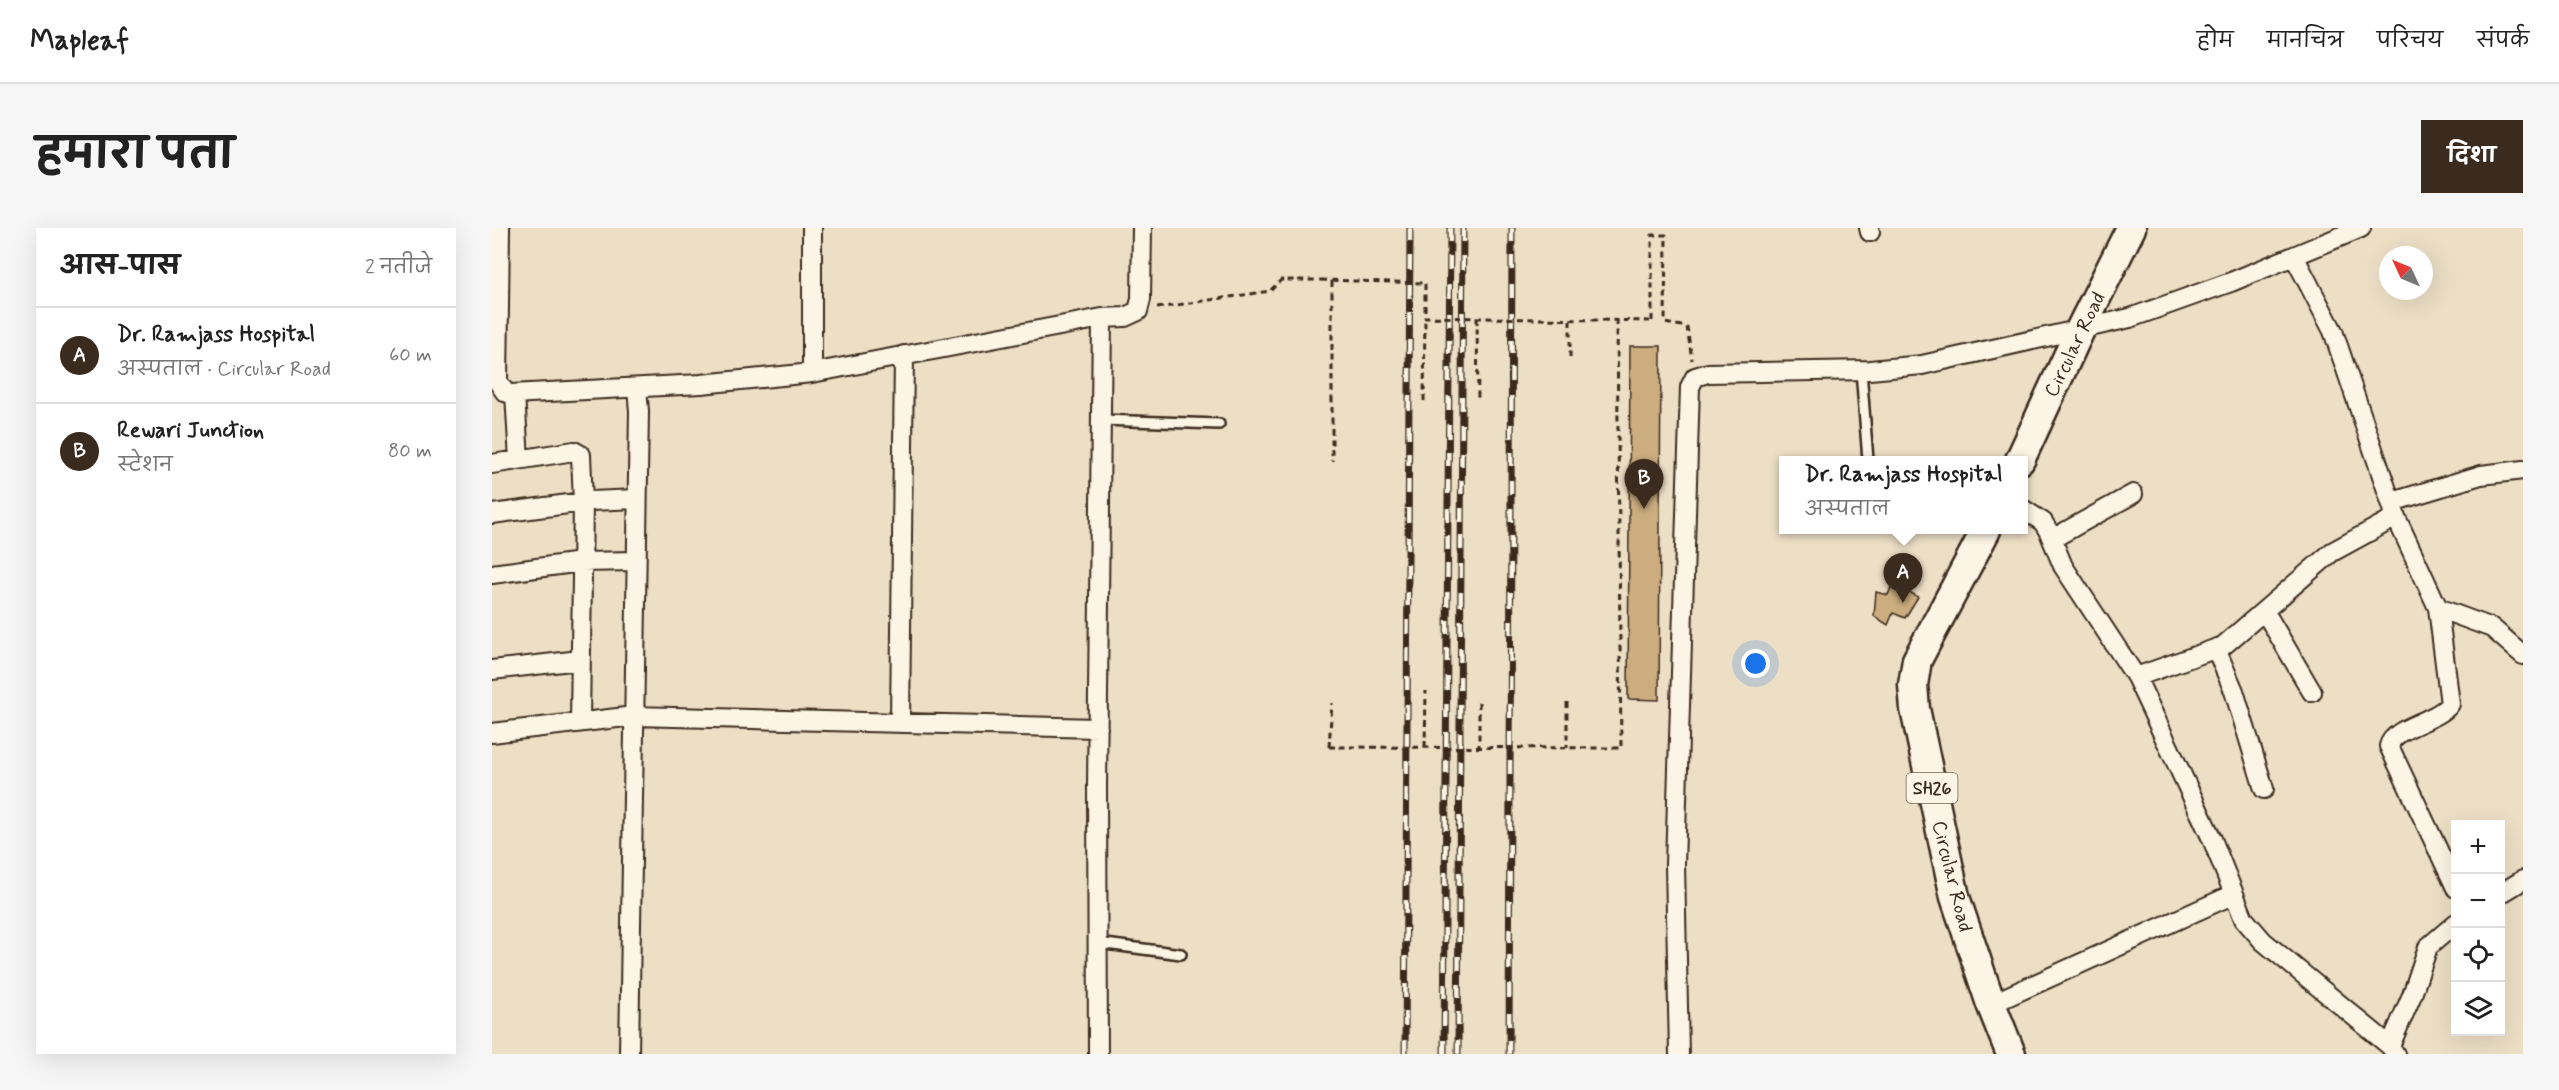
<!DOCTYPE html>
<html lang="hi">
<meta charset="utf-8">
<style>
:root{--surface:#fff;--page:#f6f6f6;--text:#222;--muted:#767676;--line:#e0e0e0;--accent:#3b2a1e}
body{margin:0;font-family:Mynerve,"Playpen Sans Deva",sans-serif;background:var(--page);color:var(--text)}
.controls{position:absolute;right:18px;bottom:18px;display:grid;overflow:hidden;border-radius:0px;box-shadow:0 6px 24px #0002}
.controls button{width:54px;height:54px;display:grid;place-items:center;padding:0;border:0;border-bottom:2px solid var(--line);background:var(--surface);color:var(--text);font:30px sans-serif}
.compass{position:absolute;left:1887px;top:18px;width:54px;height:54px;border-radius:50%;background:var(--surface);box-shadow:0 6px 24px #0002;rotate:314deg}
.you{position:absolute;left:1264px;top:436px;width:21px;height:21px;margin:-15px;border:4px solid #fff;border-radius:50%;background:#1a73e8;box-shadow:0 0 0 9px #1a73e833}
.badge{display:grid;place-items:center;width:39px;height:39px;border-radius:50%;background:var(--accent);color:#fff;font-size:20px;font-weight:700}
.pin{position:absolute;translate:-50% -50px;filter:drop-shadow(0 2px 3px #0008)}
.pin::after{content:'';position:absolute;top:32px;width:21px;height:18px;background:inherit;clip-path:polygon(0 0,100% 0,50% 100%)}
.popup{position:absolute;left:1287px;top:228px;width:249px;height:78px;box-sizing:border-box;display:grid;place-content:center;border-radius:0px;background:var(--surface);filter:drop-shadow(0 2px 4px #0005);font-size:20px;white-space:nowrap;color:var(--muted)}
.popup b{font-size:22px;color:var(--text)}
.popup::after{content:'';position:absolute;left:50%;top:100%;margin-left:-12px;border:12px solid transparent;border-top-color:var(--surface)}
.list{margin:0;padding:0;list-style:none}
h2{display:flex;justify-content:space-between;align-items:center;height:78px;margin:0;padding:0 24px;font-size:26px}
h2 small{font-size:20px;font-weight:400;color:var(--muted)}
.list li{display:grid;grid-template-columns:39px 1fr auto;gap:18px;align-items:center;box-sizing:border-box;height:96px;padding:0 24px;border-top:2px solid var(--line)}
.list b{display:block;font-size:22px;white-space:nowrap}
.list p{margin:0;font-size:20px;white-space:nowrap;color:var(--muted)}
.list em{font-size:20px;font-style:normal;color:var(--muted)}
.icon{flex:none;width:33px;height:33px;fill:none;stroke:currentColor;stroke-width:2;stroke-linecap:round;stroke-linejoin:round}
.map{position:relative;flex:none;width:2031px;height:826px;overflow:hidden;border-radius:0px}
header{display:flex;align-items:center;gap:36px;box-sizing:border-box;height:84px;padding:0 30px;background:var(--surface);border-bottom:2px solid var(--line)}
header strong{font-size:28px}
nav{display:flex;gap:33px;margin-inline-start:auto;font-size:21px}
.intro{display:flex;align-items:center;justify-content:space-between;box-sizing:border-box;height:144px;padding:0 36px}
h1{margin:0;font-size:42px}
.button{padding:15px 27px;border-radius:0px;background:var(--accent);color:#fff;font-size:21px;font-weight:700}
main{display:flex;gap:36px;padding:0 36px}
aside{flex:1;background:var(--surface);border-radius:0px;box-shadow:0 6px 24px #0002}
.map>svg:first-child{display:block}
.building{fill:#cbad7f;stroke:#3b2a1e;stroke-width:1.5}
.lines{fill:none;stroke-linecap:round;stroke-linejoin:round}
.service-casing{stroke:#3b2a1e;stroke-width:14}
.minor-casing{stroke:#3b2a1e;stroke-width:22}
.primary-casing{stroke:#3b2a1e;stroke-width:33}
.path{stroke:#3b2a1e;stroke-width:3;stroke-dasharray:6 4.5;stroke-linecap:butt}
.service{stroke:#fcf5e5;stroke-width:9}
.minor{stroke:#fcf5e5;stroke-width:18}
.primary{stroke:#fcf5e5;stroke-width:28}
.rail-casing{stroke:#3b2a1e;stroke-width:7}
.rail{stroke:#fcf5e5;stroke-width:4.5;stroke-dasharray:14;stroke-linecap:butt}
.path-bridge{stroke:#3b2a1e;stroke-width:3;stroke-dasharray:6 4.5;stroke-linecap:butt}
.labels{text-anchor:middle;stroke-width:4.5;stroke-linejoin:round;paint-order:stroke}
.shield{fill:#fcf5e5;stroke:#75675a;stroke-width:1.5}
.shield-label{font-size:18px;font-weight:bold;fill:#3b2a1e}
.street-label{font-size:20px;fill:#3b2a1e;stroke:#fcf5e5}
</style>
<header>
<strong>Mapleaf</strong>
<nav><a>होम</a><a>मानचित्र</a><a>परिचय</a><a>संपर्क</a></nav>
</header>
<div class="intro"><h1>हमारा पता</h1><a class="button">दिशा</a></div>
<main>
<aside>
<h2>आस-पास<small>2 नतीजे</small></h2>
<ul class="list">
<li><span class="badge">A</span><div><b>Dr. Ramjass Hospital</b><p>अस्पताल · Circular Road</p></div><em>60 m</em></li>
<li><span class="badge">B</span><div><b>Rewari Junction</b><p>स्टेशन</p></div><em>80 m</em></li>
</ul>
</aside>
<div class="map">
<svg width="2031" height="826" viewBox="0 0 2031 826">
<rect width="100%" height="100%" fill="#eddfc6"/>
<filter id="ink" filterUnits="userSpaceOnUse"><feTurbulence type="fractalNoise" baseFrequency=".0167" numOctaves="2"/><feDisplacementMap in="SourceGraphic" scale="12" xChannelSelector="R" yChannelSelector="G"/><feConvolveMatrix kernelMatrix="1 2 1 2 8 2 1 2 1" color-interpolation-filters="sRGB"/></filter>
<g filter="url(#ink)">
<path class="building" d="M1138,118H1169L1167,472L1136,471Z
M1401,354L1426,369L1413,390L1401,385L1396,397L1382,388L1384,364L1396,367Z"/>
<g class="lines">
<g class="service-casing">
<path id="service" d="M1369,142L1376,232
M609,192L727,196
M606,715L689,726"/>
</g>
<g class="minor-casing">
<path id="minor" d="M8,0L6,154L13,164L19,166L209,156L320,145L610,90L633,89L646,83L649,71L650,0
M320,0V145
M1377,0L1378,4
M1802,28L1841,103L1904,289L1946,380L1958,476C1945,494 1902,498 1897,518L1964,660
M23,166L27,232
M0,236L82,223L89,227L91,274L88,494
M1900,274L1989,247L2031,242
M1531,281L1551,294L1557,304L1571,338L1644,449L1720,611L1752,691L1771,713L1898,818L1903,826
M0,286L99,273L145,271
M1560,311L1641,266
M0,346L89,334L144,333
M1946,380L2000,400L2031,427
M1773,384L1820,464
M1724,421L1742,463L1772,561
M0,442L88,432
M1644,449L1731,418L1840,324L1904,289
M408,495L412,127
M0,505L142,488L606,500
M2008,666L2031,652
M1499,776L1740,667
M1898,818L1920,767L1936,719L1964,695
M137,826L147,183L145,160
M606,826L605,559L610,90
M1187,826L1183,637L1198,159L1203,149L1216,145L1378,142L1430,137L1638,90L1739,54L1869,0"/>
</g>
<g class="primary-casing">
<path id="primary" d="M1528,232L1589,100L1639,0
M1494,302L1425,432L1421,457L1423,481L1463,669L1499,776L1519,826"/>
</g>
<path class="path" d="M840,53V233
M665,80L778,63L789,52H829
M985,90L986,174
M1078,92V129
M1125,92L1129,520
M1160,93V7H1174L1173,95L1195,99L1200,132
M932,173L933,89
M987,474V519
M1075,474V520
M837,519L840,475
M933,519L934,463"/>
<use href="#service" class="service"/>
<use href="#minor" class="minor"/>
<use href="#primary" class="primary"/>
<g class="rail-casing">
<path id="rail" d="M913,826L918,0
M952,826L958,0
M966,826L971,0
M1017,826L1020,0"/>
</g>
<use href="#rail" class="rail"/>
<path class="path-bridge" d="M829,52L933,55V89L1160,93
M837,519L1129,520"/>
</g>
</g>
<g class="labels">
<rect class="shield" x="1414.5" y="545" width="51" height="30" rx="4.5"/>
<g class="shield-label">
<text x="1440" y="566">SH26</text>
</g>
<g class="street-label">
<text transform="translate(1582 116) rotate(-64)" y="7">Circular Road</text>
<text transform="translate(1461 648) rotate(76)" y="7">Circular Road</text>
</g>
</g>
</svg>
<div class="controls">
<button>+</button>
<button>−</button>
<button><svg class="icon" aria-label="locate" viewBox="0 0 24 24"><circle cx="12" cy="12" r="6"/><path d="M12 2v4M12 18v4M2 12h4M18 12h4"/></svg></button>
<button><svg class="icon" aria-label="layers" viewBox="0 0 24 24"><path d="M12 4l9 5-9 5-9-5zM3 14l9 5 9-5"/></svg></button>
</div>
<svg class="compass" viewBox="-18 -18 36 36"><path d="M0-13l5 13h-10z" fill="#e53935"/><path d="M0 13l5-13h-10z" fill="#767676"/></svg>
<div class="you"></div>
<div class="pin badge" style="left:1411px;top:375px">A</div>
<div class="popup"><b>Dr. Ramjass Hospital</b>अस्पताल</div>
<div class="pin badge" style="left:1152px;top:281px">B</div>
</div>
</main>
